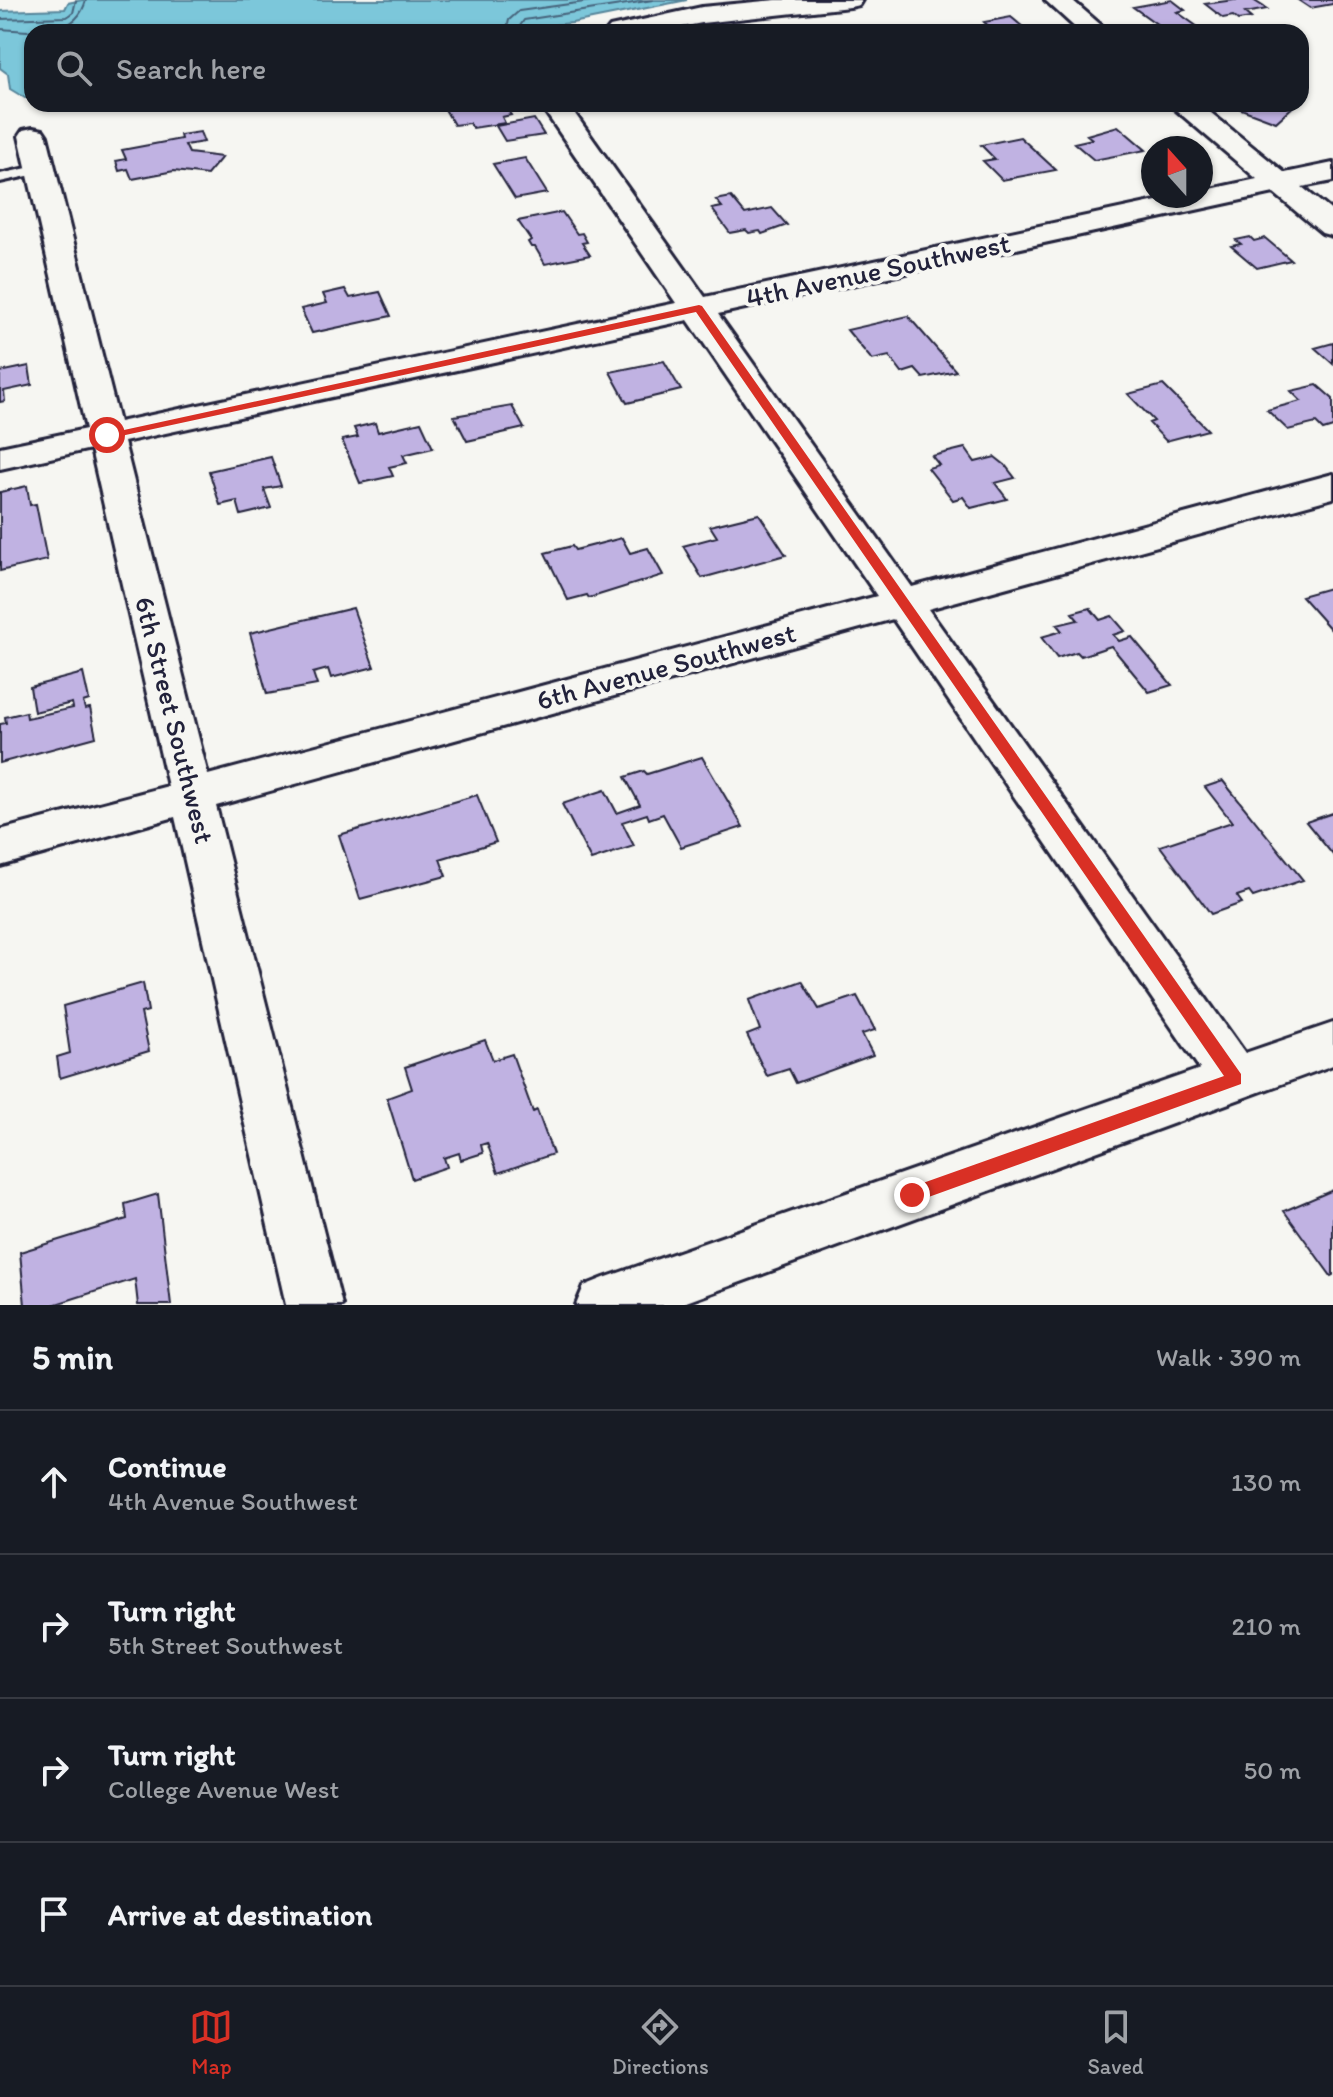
<!DOCTYPE html>
<meta charset="utf-8">
<style>
:root{--surface:#171b24;--page:#20242c;--text:#f1f3f6;--muted:#9ea1a6;--line:#363941;--accent:#d93025}
body{margin:0;font-family:Itim,sans-serif;background:var(--page);color:var(--text)}
.compass{position:absolute;left:1141px;top:136px;width:72px;height:72px;border-radius:50%;background:var(--surface);box-shadow:0 2px 6px #0004;rotate:339deg}
.stop{position:absolute;width:24px;height:24px;margin:-18px;border:6px solid #d93025;border-radius:50%;background:#fff}
.stop.end{background:#d93025;border-color:#fff;box-shadow:0 2px 8px #0008}
.list{margin:0;padding:0;list-style:none}
h2{display:flex;justify-content:space-between;align-items:center;height:104px;margin:0;padding:0 32px;font-size:34px}
h2 small{font-size:26px;font-weight:400;color:var(--muted)}
.list li{display:grid;grid-template-columns:52px 1fr auto;gap:24px;align-items:center;box-sizing:border-box;height:144px;padding:0 32px;border-top:2px solid var(--line)}
.list b{display:block;font-size:30px;white-space:nowrap}
.list p{margin:0;font-size:26px;white-space:nowrap;color:var(--muted)}
.list em{font-size:26px;font-style:normal;color:var(--muted)}
.icon{flex:none;width:44px;height:44px;fill:none;stroke:currentColor;stroke-width:2;stroke-linecap:round;stroke-linejoin:round}
.map{position:relative;flex:none;width:1333px;height:1305px;overflow:hidden}
.search{position:absolute;background:var(--surface);box-shadow:0 2px 6px #0004;left:24px;right:24px;top:24px;height:88px;display:flex;align-items:center;gap:20px;box-sizing:border-box;padding:0 28px;border-radius:24px;color:var(--muted);font-size:30px}
.sheet{height:680px;background:var(--surface)}
nav{display:flex;justify-content:space-around;align-items:center;box-sizing:border-box;height:112px;border-top:2px solid var(--line);background:var(--surface);font-size:22px;color:var(--muted)}
nav a{display:grid;justify-items:center;gap:4px}
nav .on{color:var(--accent)}
.map>svg:first-child{display:block}
.water{fill:#7bc7da;stroke:#57859a;stroke-width:2}
.lines{fill:none;stroke-linecap:round;stroke-linejoin:round}
.shore{stroke:#46647b;stroke-width:2}
.building{fill:#c0b2e2;stroke:#22223b;stroke-width:2}
.service-casing{stroke:#22223b;stroke-width:6}
.minor-casing{stroke:#22223b;stroke-width:6}
.service{fill:#f6f6f2;fill-rule:evenodd}
.minor{fill:#f6f6f2;fill-rule:evenodd}
.route{fill:#d93025}
.labels{text-anchor:middle;stroke-width:8;stroke-linejoin:round;paint-order:stroke}
.street-label{font-size:28px;fill:#22223b;stroke:#f6f6f2}
</style>
<div class="map">
<svg width="1333" height="1305" viewBox="0 0 1333 1305">
<rect width="100%" height="100%" fill="#f6f6f2"/>
<filter id="ink" filterUnits="userSpaceOnUse"><feTurbulence type="fractalNoise" baseFrequency=".0125" numOctaves="2"/><feDisplacementMap in="SourceGraphic" scale="16" xChannelSelector="R" yChannelSelector="G"/><feConvolveMatrix kernelMatrix="1 2 1 2 8 2 1 2 1" color-interpolation-filters="sRGB"/></filter>
<g filter="url(#ink)">
<path class="water" d="M82,0H687L572,23L487,32H32V98H25L10,89L8,74L0,68V11L65,9L68,3Z"/>
<g class="lines">
<path class="shore" d="M0,19L67,17L73,13L76,0
M0,29C32,31 76,39 86,0
M506,32L509,20L519,11L599,0
M516,32L524,20L653,0"/>
</g>
<path class="building" d="M1172,0L1185,10L1177,12L1205,32H1168L1133,7Z
M1234,0H1253L1267,9L1245,13L1251,18L1238,20L1233,16L1223,18L1205,4Z
M1298,0H1333V4L1310,8Z
M1011,17L1029,32H995L984,22Z
M442,104H504L511,115L502,117L505,123L473,128L469,123L454,125Z
M1248,104H1296L1276,122L1241,109Z
M534,119L544,135L505,141L496,126Z
M1118,126L1146,150L1094,160L1074,143L1092,139L1087,135Z
M200,132L204,142L185,145L189,153L222,157L207,175L174,171L132,179L128,169L119,171L116,161L126,159L122,150L181,139L180,135Z
M1020,137L1056,170L1002,180L983,161L995,159L981,145Z
M525,158L547,193L515,199L493,164Z
M731,197L745,214L772,208L787,225L762,234L760,231L749,233L746,230L730,233L712,209L722,207L716,200Z
M562,212L577,234L582,233L587,242L582,243L590,255L545,264L535,247H531L528,242L531,240L518,221Z
M1250,237L1254,241L1265,238L1291,260L1257,268L1231,246L1241,244L1236,240Z
M345,289L350,298L380,292L391,316L312,333L301,309L327,303L323,294Z
M908,316L956,371L923,378L915,369L902,373L889,356L872,360L847,330Z
M1333,343V364L1315,348Z
M664,361L681,390L627,403L610,372Z
M29,366L32,385L4,391L5,401L0,402V372Z
M1163,385L1208,430L1166,441L1149,423L1154,421L1128,394Z
M1317,385L1333,399V427L1323,430L1316,423L1288,430L1267,410L1301,401L1291,391Z
M512,406L524,428L467,441L454,416Z
M421,422L433,448L403,455L407,463L389,467L393,476L360,483L342,440L358,437L354,428L375,423L378,432Z
M965,448L975,462L995,457L1005,465L1015,478L995,483L1007,499L971,508L963,497L953,500L928,468L939,465L932,456Z
M271,457L281,486L264,489L271,508L241,515L237,501L220,505L209,471Z
M27,486L30,505L36,504L47,560L0,571V492Z
M759,514L786,555L702,578L683,546L717,537L710,526Z
M622,538L630,553L648,548L663,575L589,598L587,595L568,600L545,553L572,546L575,550Z
M1333,587V632L1301,596Z
M353,608L374,667L331,678L328,669L313,673L317,685L267,694L250,633Z
M1090,608L1100,620L1112,616L1125,631L1113,635L1119,641L1132,637L1172,685L1149,692L1111,646L1081,656L1077,652L1057,658L1041,637L1062,631L1057,625L1078,620L1072,613Z
M83,673L89,700L83,702L85,709L90,708L96,737L0,763V724L6,723L5,717L26,712L27,718L73,708L72,703L34,712L30,687Z
M702,757L743,827L681,847L663,814L649,819L647,814L622,822L634,846L591,860L562,804L605,790L617,813L640,805L625,777L644,771L647,774Z
M1223,781L1303,880L1253,897L1249,892L1237,896L1242,903L1211,914L1160,846L1232,822L1205,787Z
M477,795L496,842L440,859L446,876L360,899L339,835Z
M1333,813V855L1306,822Z
M802,981L819,1009L857,996L875,1030L862,1034L873,1055L796,1083L789,1069L767,1076L747,1035L760,1030L749,1000Z
M143,983L148,1011L141,1013L149,1051L60,1078L57,1057L70,1053L63,1006Z
M485,1040L493,1060L512,1054L533,1112L537,1110L553,1154L498,1173L487,1143L481,1145L483,1153L461,1160L459,1153L444,1158L447,1167L412,1179L387,1098L412,1089L405,1067Z
M1333,1190V1275L1331,1276L1284,1211Z
M158,1194L171,1305H138L135,1279L53,1305H25L20,1252L127,1219L125,1204Z"/>
<g class="lines">
<g class="service-casing">
<path id="service" d="M41,165L48,169L46,172L0,182V174Z"/>
</g>
<g class="minor-casing">
<path id="minor" d="M776,0H862L859,5L850,7L702,23L656,32H606L610,27L702,7Z
M1045,0H1072L1109,32H1080Z
M540,104H568L705,297L1180,196H1201V191L1257,179L1169,104H1200L1285,173L1333,163V181L1302,187L1333,212V236L1322,233L1274,193L718,314L912,587L1333,474V498L928,609L1245,1053L1333,1023V1065L678,1305H576L584,1286L604,1278L1200,1069L893,619L216,806L342,1305H286L175,817L0,866V830L168,786L91,449L0,469V447L86,429L19,136L23,130L33,128L43,130L47,136L119,422L676,303ZM688,320L877,596L208,775L124,442Z"/>
</g>
<use href="#service" class="service"/>
<use href="#minor" class="minor"/>
</g>
</g>
<path class="route" d="M699,305L702,306L1241,1074V1084L912,1203L906,1200L903,1195L906,1189L1224,1076L696,312L107,439L101,435Z"/>
<g class="labels">
<g class="street-label">
<text transform="translate(878 270) rotate(-12)" y="10">4th Avenue Southwest</text>
<text transform="translate(666 666) rotate(-15)" y="10">6th Avenue Southwest</text>
<text transform="translate(175 720) rotate(76)" y="10">6th Street Southwest</text>
</g>
</g>
</svg>
<svg class="compass" viewBox="-18 -18 36 36"><path d="M0-13l5 13h-10z" fill="#e53935"/><path d="M0 13l5-13h-10z" fill="#9ea1a6"/></svg>
<div class="stop" style="left:107px;top:435px"></div>
<div class="stop end" style="left:912px;top:1195px"></div>
<div class="search"><svg class="icon" aria-label="search" viewBox="0 0 24 24"><circle cx="10" cy="10" r="6"/><path d="M15 15l6 6"/></svg>Search here</div>
</div>
<section class="sheet">
<h2>5 min<small>Walk · 390 m</small></h2>
<ul class="list">
<li><svg class="icon" aria-label="ahead" viewBox="0 0 24 24"><path d="M12 20V5M6 11l6-6 6 6"/></svg><div><b>Continue</b><p>4th Avenue Southwest</p></div><em>130 m</em></li>
<li><svg class="icon" aria-label="right" viewBox="0 0 24 24"><path d="M7 20v-9h11M14 6l5 5-5 5"/></svg><div><b>Turn right</b><p>5th Street Southwest</p></div><em>210 m</em></li>
<li><svg class="icon" aria-label="right" viewBox="0 0 24 24"><path d="M7 20v-9h11M14 6l5 5-5 5"/></svg><div><b>Turn right</b><p>College Avenue West</p></div><em>50 m</em></li>
<li><svg class="icon" aria-label="arrive" viewBox="0 0 24 24"><path d="M6 21V4h12l-3 4 3 4H6"/></svg><div><b>Arrive at destination</b></div></li>
</ul>
</section>
<nav>
<a class="on"><svg class="icon" aria-label="map" viewBox="0 0 24 24"><path d="M3 6l6-2 6 2 6-2v14l-6 2-6-2-6 2zM9 4v14M15 6v14"/></svg>Map</a>
<a><svg class="icon" aria-label="directions" viewBox="0 0 24 24"><path d="M12 3l9 9-9 9-9-9zM9 14v-3h6M13 9l2 2-2 2"/></svg>Directions</a>
<a><svg class="icon" aria-label="saved" viewBox="0 0 24 24"><path d="M7 4h10v16l-5-4-5 4z"/></svg>Saved</a>
</nav>
